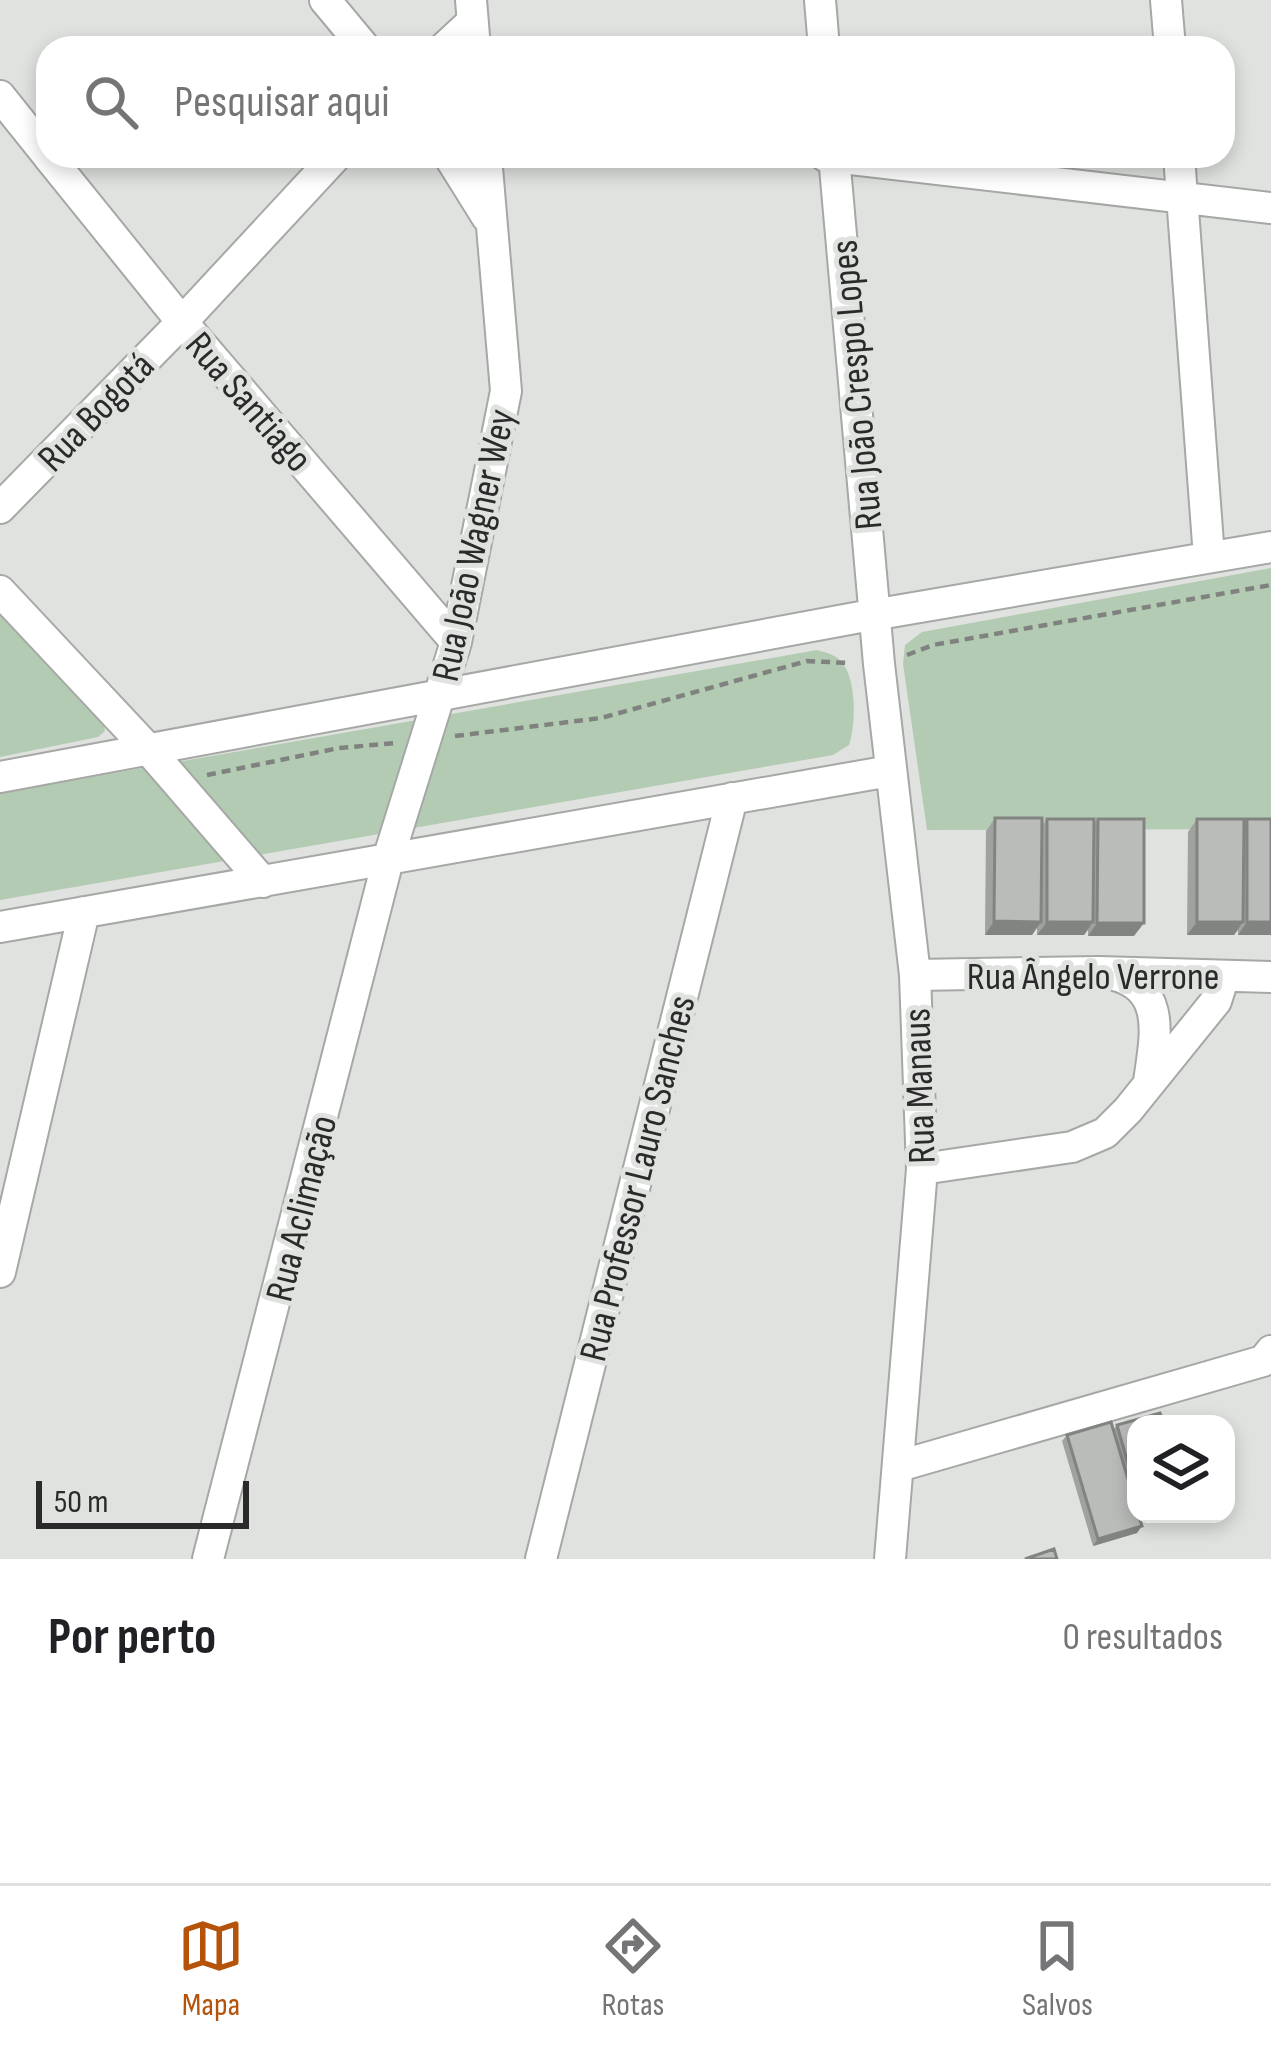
<!DOCTYPE html>
<html lang="pt">
<meta charset="utf-8">
<style>
:root{--surface:#fff;--page:#f6f6f6;--text:#202124;--muted:#757577;--line:#e0e0e0;--accent:#b45309}
body{margin:0;font-family:"Sofia Sans Condensed",sans-serif;background:var(--page);color:var(--text)}
.controls{position:absolute;right:36px;bottom:36px;display:grid;overflow:hidden;border-radius:24px;box-shadow:0 6px 18px #0003}
.controls button{width:108px;height:108px;display:grid;place-items:center;padding:0;border:0;border-bottom:3px solid var(--line);background:var(--surface);color:var(--text);font:60px sans-serif}
.scale{position:absolute;left:36px;bottom:30px;width:213px;box-sizing:border-box;padding-left:12px;border:6px solid #292a29;border-top:0;font-size:33px;line-height:42px;white-space:nowrap;color:#292a29;-webkit-text-stroke:9px #dfe2df;paint-order:stroke}
.list{margin:0;padding:0;list-style:none}
h2{display:flex;justify-content:space-between;align-items:center;height:156px;margin:0;padding:0 48px;font-size:51px}
h2 small{font-size:39px;font-weight:400;color:var(--muted)}
.icon{flex:none;width:66px;height:66px;fill:none;stroke:currentColor;stroke-width:2;stroke-linecap:round;stroke-linejoin:round}
.map{position:relative;flex:none;width:1271px;height:1559px;overflow:hidden}
.search{position:absolute;background:var(--surface);box-shadow:0 6px 18px #0003;left:36px;right:36px;top:36px;height:132px;display:flex;align-items:center;gap:30px;box-sizing:border-box;padding:0 42px;border-radius:36px;color:var(--muted);font-size:45px}
.sheet{height:324px;background:var(--surface)}
nav{display:flex;justify-content:space-around;align-items:center;box-sizing:border-box;height:168px;border-top:3px solid var(--line);background:var(--surface);font-size:33px;color:var(--muted)}
nav a{display:grid;justify-items:center;gap:6px}
nav .on{color:var(--accent)}
.map>svg:first-child{display:block}
.green{fill:#b4cbb3}
.lines{fill:none;stroke-linecap:round;stroke-linejoin:round}
.minor-casing{stroke:#a5a8a5;stroke-width:34}
.path{stroke:#808280;stroke-width:4.5;stroke-dasharray:9 6;stroke-linecap:butt}
.minor{stroke:#fff;stroke-width:30}
.wall{fill:#a0a2a0}
.shaded-wall{fill:#828482}
.building{fill:#babcba;stroke:#828482;stroke-width:3}
.labels{text-anchor:middle;stroke-width:10;stroke-linejoin:round;paint-order:stroke}
.street-label{font-size:39px;fill:#292a29;stroke:#dfe2df}
</style>
<div class="map">
<svg width="1271" height="1559" viewBox="0 0 1271 1559">
<rect width="100%" height="100%" fill="#dfe2df"/>
<path class="green" d="M1271,568V829L927,830L903,664L905,645L922,632Z
M0,614L104,724L105,731L98,737L0,757Z
M817,650C823,652 830,653 836,657C858,671 856,724 849,745L833,755L0,900V793Z"/>
<g class="lines">
<g class="minor-casing">
<path id="minor" d="M325,0L365,48
M471,0L475,48
M820,0L824,48
M1166,0L1170,48
M444,48L472,22
M0,96L48,156
M48,156L182,322L456,642
M449,156L487,217
M825,156L1271,208
M834,156L879,664L915,975L922,1169L890,1559
M1179,156L1209,557
M0,508L182,322L336,156
M0,591L149,750L263,882
M0,777L855,618L1271,547
M0,927L890,771
M1111,974C1168,988 1155,1037 1149,1082
M915,975L1099,972L1271,977
M922,1169L1072,1147L1105,1133L1128,1110L1216,1001L1224,976
M0,1272L84,912
M899,1466L1263,1361L1271,1351
M208,1559L389,856L456,642L506,391L486,156
M541,1559L732,798"/>
</g>
<path class="path" d="M907,655L933,645L1271,585
M455,736L601,718L807,661L849,663
M207,775L339,748L396,743"/>
<use href="#minor" class="minor"/>
</g>
<path class="wall" d="M995,818L1042,826L1047,819L1094,824L1098,819L1134,936H1088V930L1084,935H1037V927L1032,935H985L986,831Z
M1197,819L1244,824L1247,819L1271,935H1238V930L1234,935H1187L1188,832Z
M1136,1424V1514H1162L1140,1520L1137,1533L1093,1546L1062,1441L1067,1435L1114,1429L1117,1425Z"/>
<path class="shaded-wall" d="M994,921L1041,922L1032,935H985Z
M1047,922H1093L1084,935H1037Z
M1197,922H1243L1234,935H1187Z
M1247,922H1271V935H1238Z
M1097,923H1144L1134,936H1088Z
M1143,1514H1162L1137,1521Z
M1142,1526L1137,1533L1093,1546L1098,1539Z"/>
<path class="building" d="M995,818H1042L1041,922L994,921Z
M1047,819H1094L1093,922H1047Z
M1098,819H1144V923H1097Z
M1197,819H1244L1243,922H1197Z
M1247,819H1271V922H1247Z
M1160,1413L1164,1424H1136V1492L1117,1425Z
M1111,1422L1136,1506V1514H1138L1142,1526L1098,1539L1067,1435Z
M1054,1549L1057,1559H1025Z"/>
<g class="labels">
<g class="street-label">
<text transform="translate(855 385) rotate(-95)" y="14">Rua João Crespo Lopes</text>
<text transform="translate(250 401) rotate(49)" y="14">Rua Santiago</text>
<text transform="translate(95 411) rotate(-46)" y="14">Rua Bogotá</text>
<text transform="translate(472 545) rotate(-78)" y="14">Rua João Wagner Wey</text>
<text x="1093" y="989">Rua Ângelo Verrone</text>
<text transform="translate(918 1086) rotate(-92)" y="14">Rua Manaus</text>
<text transform="translate(636 1178) rotate(-76)" y="14">Rua Professor Lauro Sanches</text>
<text transform="translate(300 1208) rotate(-76)" y="14">Rua Aclimação</text>
</g>
</g>
</svg>
<div class="controls">
<button><svg class="icon" aria-label="layers" viewBox="0 0 24 24"><path d="M12 4l9 5-9 5-9-5zM3 14l9 5 9-5"/></svg></button>
</div>
<div class="scale">50 m</div>
<div class="search"><svg class="icon" aria-label="search" viewBox="0 0 24 24"><circle cx="10" cy="10" r="6"/><path d="M15 15l6 6"/></svg>Pesquisar aqui</div>
</div>
<section class="sheet">
<h2>Por perto<small>0 resultados</small></h2>
<ul class="list">
</ul>
</section>
<nav>
<a class="on"><svg class="icon" aria-label="map" viewBox="0 0 24 24"><path d="M3 6l6-2 6 2 6-2v14l-6 2-6-2-6 2zM9 4v14M15 6v14"/></svg>Mapa</a>
<a><svg class="icon" aria-label="directions" viewBox="0 0 24 24"><path d="M12 3l9 9-9 9-9-9zM9 14v-3h6M13 9l2 2-2 2"/></svg>Rotas</a>
<a><svg class="icon" aria-label="saved" viewBox="0 0 24 24"><path d="M7 4h10v16l-5-4-5 4z"/></svg>Salvos</a>
</nav>
